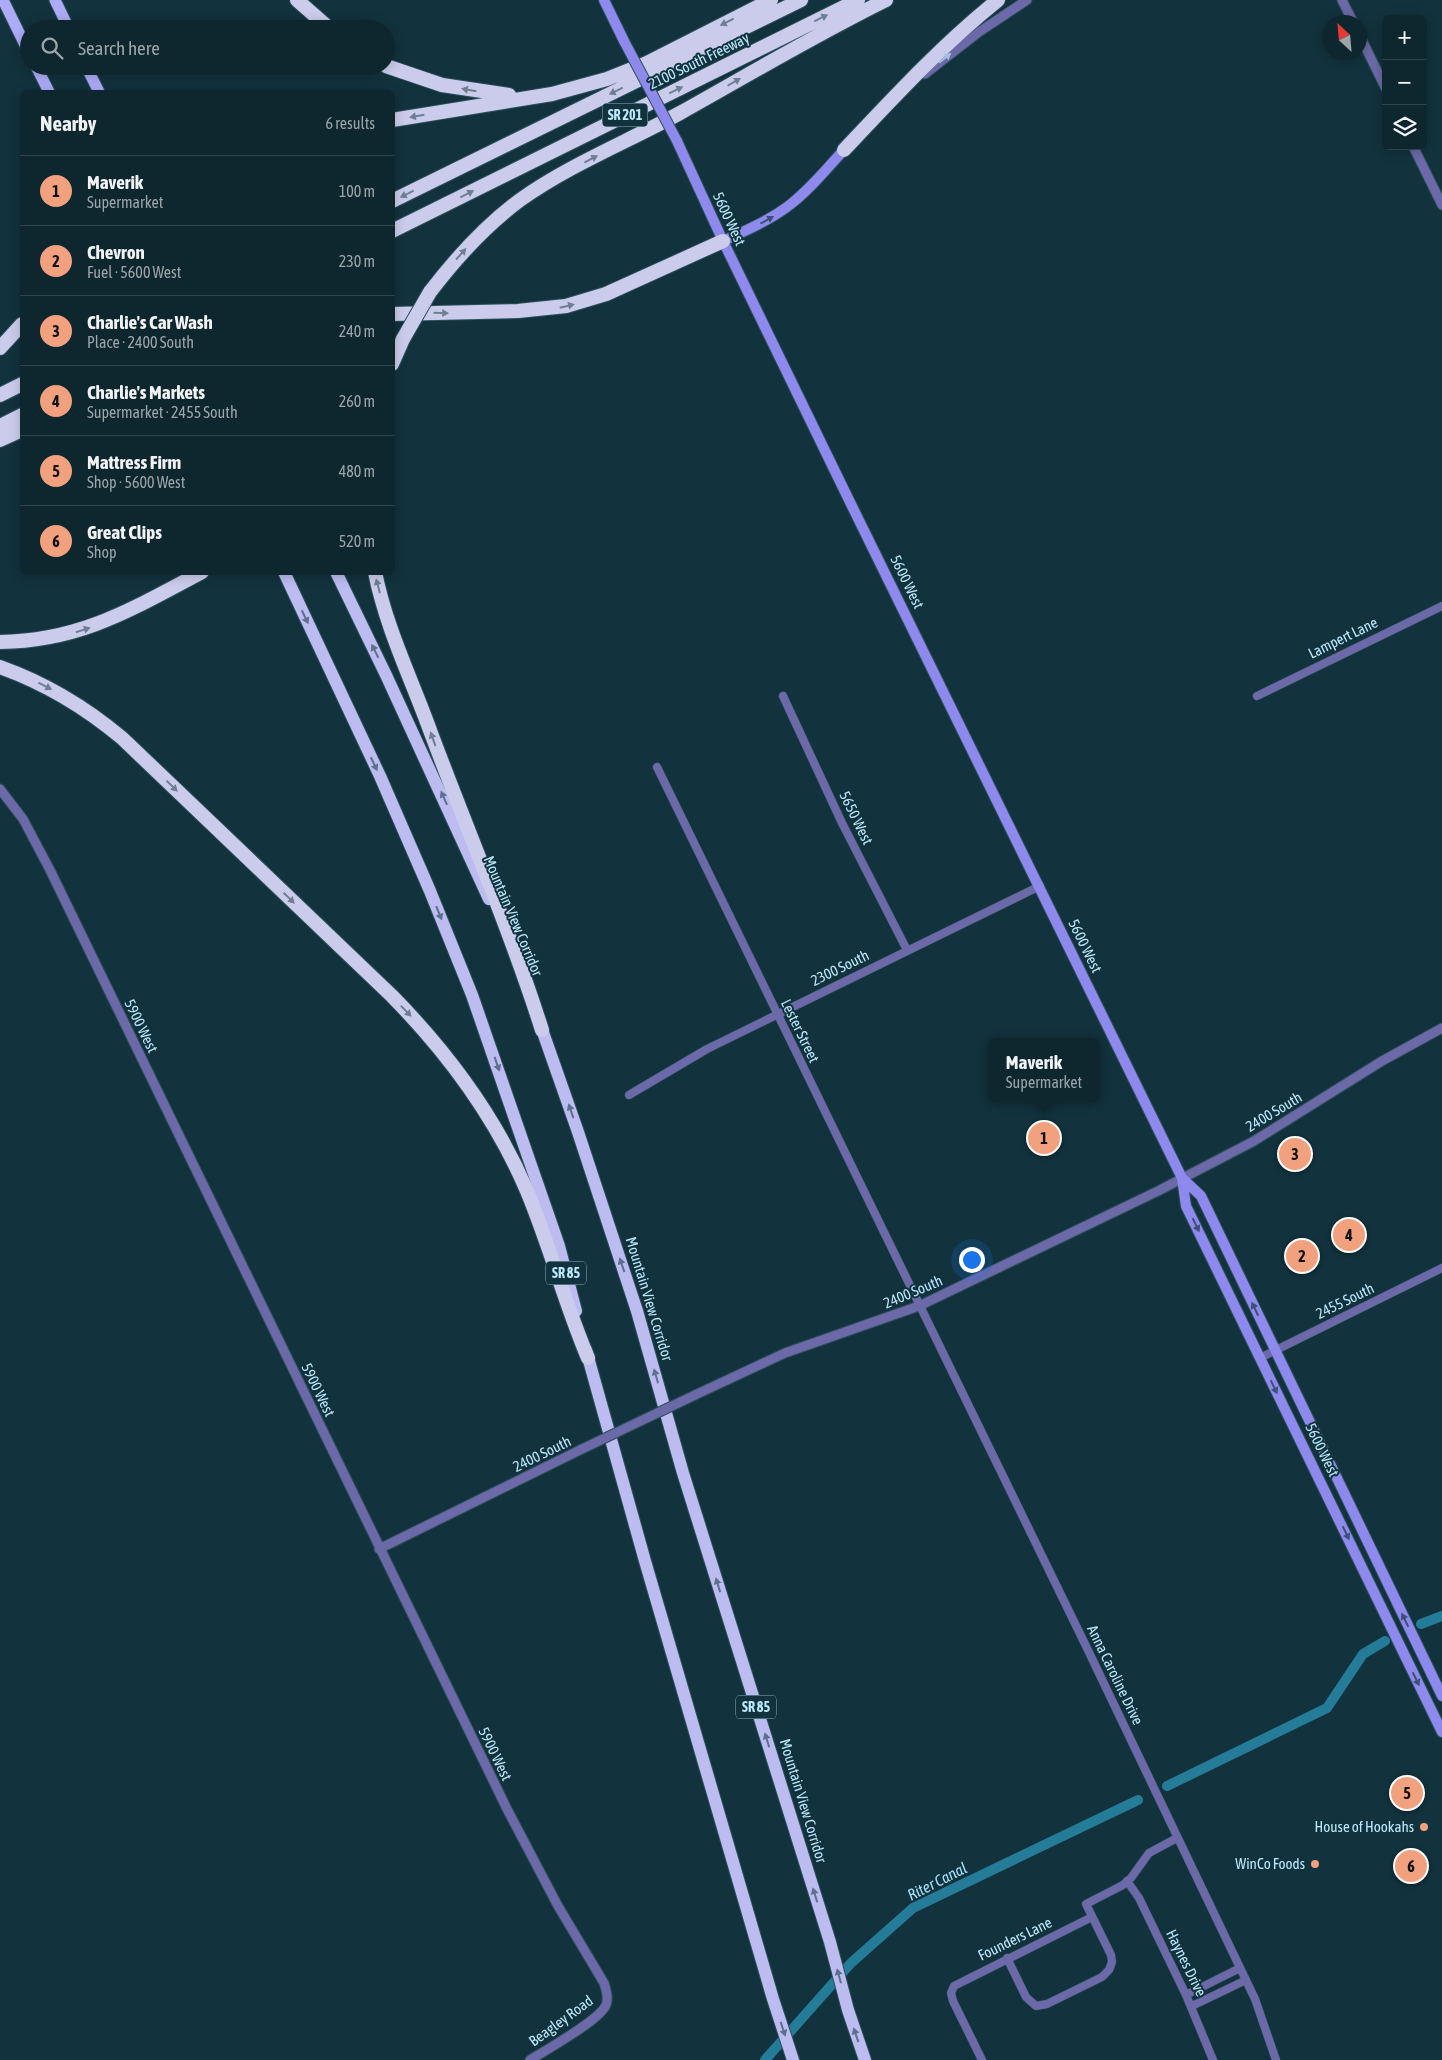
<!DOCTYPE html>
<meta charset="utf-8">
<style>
:root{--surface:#0e262e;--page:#172e36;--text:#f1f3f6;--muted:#9ba5aa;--line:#2e434a;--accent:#f2a17e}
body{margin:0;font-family:"Asap Condensed",sans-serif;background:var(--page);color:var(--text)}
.controls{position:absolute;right:15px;top:15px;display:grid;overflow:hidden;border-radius:8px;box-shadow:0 2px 12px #0003}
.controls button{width:45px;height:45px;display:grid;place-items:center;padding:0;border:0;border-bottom:1px solid var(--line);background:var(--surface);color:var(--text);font:25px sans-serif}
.compass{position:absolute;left:1322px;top:15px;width:45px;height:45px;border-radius:50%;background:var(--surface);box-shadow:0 2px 12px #0003;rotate:334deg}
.you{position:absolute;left:971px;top:1259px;width:18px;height:18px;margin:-12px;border:4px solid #fff;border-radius:50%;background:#1a73e8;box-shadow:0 0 0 8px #1a73e833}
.badge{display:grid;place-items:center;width:32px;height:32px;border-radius:50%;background:var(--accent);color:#111;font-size:16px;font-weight:700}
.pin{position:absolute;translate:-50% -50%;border:2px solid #fff;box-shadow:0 1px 5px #0006}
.popup{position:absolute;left:988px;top:1038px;width:112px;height:65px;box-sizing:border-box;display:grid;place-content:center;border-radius:8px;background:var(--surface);filter:drop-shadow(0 1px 4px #0005);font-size:16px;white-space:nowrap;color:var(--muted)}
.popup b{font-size:19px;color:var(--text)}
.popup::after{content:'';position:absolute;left:50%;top:100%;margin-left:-10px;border:10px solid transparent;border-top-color:var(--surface)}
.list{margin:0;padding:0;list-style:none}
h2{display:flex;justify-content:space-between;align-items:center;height:65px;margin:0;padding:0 20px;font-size:21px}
h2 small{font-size:16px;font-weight:400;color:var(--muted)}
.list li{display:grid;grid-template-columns:32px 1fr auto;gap:15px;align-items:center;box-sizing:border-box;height:70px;padding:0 20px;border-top:1px solid var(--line)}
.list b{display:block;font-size:19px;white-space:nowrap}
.list p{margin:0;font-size:16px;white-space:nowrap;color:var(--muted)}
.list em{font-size:16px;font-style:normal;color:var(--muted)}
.icon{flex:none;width:28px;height:28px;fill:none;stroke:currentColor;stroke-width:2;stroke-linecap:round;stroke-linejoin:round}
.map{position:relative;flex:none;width:1442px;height:2060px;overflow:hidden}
.search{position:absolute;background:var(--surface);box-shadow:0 2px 12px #0003;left:20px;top:20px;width:375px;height:55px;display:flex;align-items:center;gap:12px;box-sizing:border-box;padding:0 18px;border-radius:28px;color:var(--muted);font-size:19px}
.panel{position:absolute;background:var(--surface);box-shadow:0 2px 12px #0003;left:20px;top:90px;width:375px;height:485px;border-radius:8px}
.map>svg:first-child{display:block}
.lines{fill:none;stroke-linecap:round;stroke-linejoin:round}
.canal{stroke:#257c98;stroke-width:10}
.minor-casing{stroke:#2d4f5b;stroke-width:9}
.tertiary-casing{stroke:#2d4f5b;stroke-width:11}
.secondary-casing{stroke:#2d4f5b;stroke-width:12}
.primary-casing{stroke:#2d4f5b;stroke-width:13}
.trunk-casing{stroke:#2d4f5b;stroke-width:14}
.motorway-casing{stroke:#2d4f5b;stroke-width:16}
.minor{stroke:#6b69a7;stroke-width:8}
.tertiary{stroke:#6b69a7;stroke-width:9}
.secondary{stroke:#8e89ec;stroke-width:10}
.primary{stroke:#acabf7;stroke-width:11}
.trunk{stroke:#bcbcf1;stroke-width:12}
.motorway{stroke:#cbcceb;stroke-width:14}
.tertiary-bridge-casing{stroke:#2d4f5b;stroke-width:11;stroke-linecap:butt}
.secondary-bridge-casing{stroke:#2d4f5b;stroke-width:12;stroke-linecap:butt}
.motorway-bridge-casing{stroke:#2d4f5b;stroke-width:16;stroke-linecap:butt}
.tertiary-bridge{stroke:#6b69a7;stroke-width:9}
.secondary-bridge{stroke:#8e89ec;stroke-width:10}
.motorway-bridge{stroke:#cbcceb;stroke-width:14}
.oneway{fill:#6e7f94}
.oneway2{fill:#a3c2e1}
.oneway3{fill:#3d507a}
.oneway4{fill:#5e708e}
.poi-dot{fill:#f2a17e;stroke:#12323d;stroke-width:2}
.labels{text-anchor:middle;stroke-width:4;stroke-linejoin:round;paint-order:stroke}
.shield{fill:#12323d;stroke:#88b1c1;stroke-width:1}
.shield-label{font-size:14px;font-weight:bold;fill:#bbe8fa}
.street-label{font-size:15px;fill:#bbe8fa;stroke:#12323d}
.poi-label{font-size:15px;fill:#bbe8fa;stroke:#12323d;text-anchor:end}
.water-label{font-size:16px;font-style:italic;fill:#a2e1fa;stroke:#12323d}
</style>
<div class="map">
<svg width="1442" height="2060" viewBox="0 0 1442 2060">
<rect width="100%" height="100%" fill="#12323d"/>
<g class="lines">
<path class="canal" d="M1421,1624L1442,1616
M1167,1786L1327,1708L1363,1654L1385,1641
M765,2060L851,1963L913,1908L1138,1800"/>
<g class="minor-casing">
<path id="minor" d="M783,696L842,823L907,950
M1257,696L1442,606
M657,767L1085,1644L1255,1999L1276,2060
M629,1095L707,1049L1040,886
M1260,1358L1442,1268
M1127,1881L1139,1898L1186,1995L1213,2060
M1007,1958L1026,1997L1036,2006L1047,2004L1102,1977L1109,1970L1112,1962L1111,1955L1086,1904L1123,1885L1131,1878L1149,1853L1177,1838
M1186,1995L1240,1968
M1192,2006L1246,1980
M982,2060L953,2001L951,1993L954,1986L1092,1917"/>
</g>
<g class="tertiary-casing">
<path id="tertiary" d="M1342,0L1353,22
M1360,36L1386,89
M925,74L979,32L1027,0
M1413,146L1442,205
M0,789L23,819L50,870L507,1809L558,1906L604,1983C606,1989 609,1998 606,2005C600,2020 546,2050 530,2060
M695,1395L785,1353L919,1306L1158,1191L1254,1141L1382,1061L1442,1028
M379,1549L582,1449"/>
</g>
<g class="secondary-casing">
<path id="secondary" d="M604,0L624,41
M677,141L723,241L848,498L1182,1178L1186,1206L1442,1732
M723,241C745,231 768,221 787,207C809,191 826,169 844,150
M1182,1178L1201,1196L1442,1696"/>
</g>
<g class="primary-casing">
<path id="primary" d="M3,0L29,53
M55,0L69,29
M36,66L49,92
M86,66L99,92"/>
</g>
<g class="trunk-casing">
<path id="trunk" d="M284,572L380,776L430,891L472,995L559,1246L576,1311
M336,572L386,675L489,899
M539,1021L578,1132L637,1311L683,1473L830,1942L848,2010L865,2060
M586,1350L645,1561L773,1999L793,2060"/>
</g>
<g class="motorway-casing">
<path id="motorway" d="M297,0L330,29
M386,66L442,85L509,95
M392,120L552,94L607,79L647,63L771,0
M844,150C894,97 942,45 998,0
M392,201L801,0
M392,231L858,0
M430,292C456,258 485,226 520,200C569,165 627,142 680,113C748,75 815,35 886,0
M392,314L518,311L566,306L606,294L723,241
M0,348L22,324
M392,364L403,339
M0,395L22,384
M0,426L22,415
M0,440L22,430
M375,572C386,628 412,680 431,733C468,832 510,930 542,1030
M0,642C81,641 132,609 202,572
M0,667C45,683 85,707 122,738L392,996C448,1053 496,1118 527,1191C550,1246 565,1304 588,1358"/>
</g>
<use href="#minor" class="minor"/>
<use href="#tertiary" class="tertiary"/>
<use href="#secondary" class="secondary"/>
<use href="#primary" class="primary"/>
<use href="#trunk" class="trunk"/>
<use href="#motorway" class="motorway"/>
<g class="tertiary-bridge-casing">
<path id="tertiary-bridge" d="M582,1449L695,1395"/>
</g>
<g class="secondary-bridge-casing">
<path id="secondary-bridge" d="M624,41L677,141"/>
</g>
<g class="motorway-bridge-casing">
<path id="motorway-bridge" d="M403,339L430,292"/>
</g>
<use href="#tertiary-bridge" class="tertiary-bridge"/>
<use href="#secondary-bridge" class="secondary-bridge"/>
<use href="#motorway-bridge" class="motorway-bridge"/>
</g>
<defs><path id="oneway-solid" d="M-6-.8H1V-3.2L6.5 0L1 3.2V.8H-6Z" transform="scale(1.25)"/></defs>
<g class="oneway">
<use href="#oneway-solid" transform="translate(821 18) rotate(-26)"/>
<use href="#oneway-solid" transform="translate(727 22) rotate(153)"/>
<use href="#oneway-solid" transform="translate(734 82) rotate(-30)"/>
<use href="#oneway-solid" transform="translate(469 90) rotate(-170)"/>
<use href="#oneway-solid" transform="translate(676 90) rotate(-26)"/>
<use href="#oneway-solid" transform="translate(616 91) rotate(154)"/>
<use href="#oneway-solid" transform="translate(417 116) rotate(170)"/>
<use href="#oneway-solid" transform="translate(591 159) rotate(-28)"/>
<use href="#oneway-solid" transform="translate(407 194) rotate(154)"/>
<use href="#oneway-solid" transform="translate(467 194) rotate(-27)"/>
<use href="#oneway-solid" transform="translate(461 254) rotate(-48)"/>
<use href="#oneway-solid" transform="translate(567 306) rotate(-13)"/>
<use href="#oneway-solid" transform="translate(441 313) rotate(1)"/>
<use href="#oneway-solid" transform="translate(378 586) rotate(-105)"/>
<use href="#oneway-solid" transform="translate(83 630) rotate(-17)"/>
<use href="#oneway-solid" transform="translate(45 686) rotate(27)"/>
<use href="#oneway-solid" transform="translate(433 739) rotate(-110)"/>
<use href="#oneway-solid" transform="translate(172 786) rotate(44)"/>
<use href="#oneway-solid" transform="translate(289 898) rotate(44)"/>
<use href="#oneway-solid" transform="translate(406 1011) rotate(46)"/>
</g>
<use class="oneway2" href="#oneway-solid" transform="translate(945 58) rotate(-39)"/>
<g class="oneway3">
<use href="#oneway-solid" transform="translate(767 220) rotate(-29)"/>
<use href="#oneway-solid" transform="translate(1196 1225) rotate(64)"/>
<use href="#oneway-solid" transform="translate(1255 1309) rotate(-116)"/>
<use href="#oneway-solid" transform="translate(1274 1387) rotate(64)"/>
<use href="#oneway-solid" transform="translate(1346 1533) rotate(64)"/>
<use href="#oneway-solid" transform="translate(1405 1620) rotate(-116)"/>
<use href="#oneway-solid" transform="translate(1416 1679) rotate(64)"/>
</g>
<g class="oneway4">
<use href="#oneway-solid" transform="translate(305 617) rotate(65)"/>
<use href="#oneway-solid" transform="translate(375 651) rotate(-116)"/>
<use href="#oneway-solid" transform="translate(374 764) rotate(65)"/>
<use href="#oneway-solid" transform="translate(444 798) rotate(-114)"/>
<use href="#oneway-solid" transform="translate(439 913) rotate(68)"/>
<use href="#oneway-solid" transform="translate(497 1064) rotate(71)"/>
<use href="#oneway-solid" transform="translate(571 1111) rotate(-109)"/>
<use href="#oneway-solid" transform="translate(622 1265) rotate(-109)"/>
<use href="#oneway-solid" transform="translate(656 1376) rotate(-106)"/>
<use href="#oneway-solid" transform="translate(718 1585) rotate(-107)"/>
<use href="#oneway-solid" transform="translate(767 1740) rotate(-107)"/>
<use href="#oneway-solid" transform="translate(815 1895) rotate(-107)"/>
<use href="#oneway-solid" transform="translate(839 1976) rotate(-105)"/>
<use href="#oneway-solid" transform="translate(783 2029) rotate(72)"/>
<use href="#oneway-solid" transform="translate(856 2035) rotate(-109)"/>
</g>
<g class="poi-dot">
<circle cx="1424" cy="1827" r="5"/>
<circle cx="1315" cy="1864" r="5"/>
</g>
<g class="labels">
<g class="shield">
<rect x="602.5" y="103.5" width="45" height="23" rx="4"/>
<rect x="546" y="1261.5" width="40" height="23" rx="4"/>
<rect x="736" y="1695.5" width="40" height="23" rx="4"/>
</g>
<g class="shield-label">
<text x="625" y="120">SR 201</text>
<text x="566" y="1278">SR 85</text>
<text x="756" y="1712">SR 85</text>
</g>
<g class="street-label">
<text transform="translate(699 61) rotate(-26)" y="5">2100 South Freeway</text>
<text transform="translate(729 219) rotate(65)" y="5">5600 West</text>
<text transform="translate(907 582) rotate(64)" y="5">5600 West</text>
<text transform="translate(1343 638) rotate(-26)" y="5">Lampert Lane</text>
<text transform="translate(856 818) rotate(64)" y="5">5650 West</text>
<text transform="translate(513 916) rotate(67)" y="5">Mountain View Corridor</text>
<text transform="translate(1085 946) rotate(64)" y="5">5600 West</text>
<text transform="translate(840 968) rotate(-26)" y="5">2300 South</text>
<text transform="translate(141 1026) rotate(64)" y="5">5900 West</text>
<text transform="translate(800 1031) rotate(64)" y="5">Lester Street</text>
<text transform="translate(1274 1112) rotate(-31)" y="5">2400 South</text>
<text transform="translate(913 1292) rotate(-23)" y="5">2400 South</text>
<text transform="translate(649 1299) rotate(73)" y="5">Mountain View Corridor</text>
<text transform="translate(1345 1301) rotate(-26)" y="5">2455 South</text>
<text transform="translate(318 1390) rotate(64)" y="5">5900 West</text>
<text transform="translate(1322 1450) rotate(64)" y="5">5600 West</text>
<text transform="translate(542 1454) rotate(-26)" y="5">2400 South</text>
<text transform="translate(1115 1675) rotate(64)" y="5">Anna Caroline Drive</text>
<text transform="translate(495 1754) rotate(64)" y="5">5900 West</text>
<text transform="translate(803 1801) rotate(73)" y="5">Mountain View Corridor</text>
<text transform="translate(1015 1939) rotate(-26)" y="5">Founders Lane</text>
<text transform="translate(1186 1963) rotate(64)" y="5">Haynes Drive</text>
<text transform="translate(561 2021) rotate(-36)" y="5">Beagley Road</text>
</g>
<g class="poi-label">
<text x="1414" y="1832">House of Hookahs</text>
<text x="1305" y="1869">WinCo Foods</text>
</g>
<g class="water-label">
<text transform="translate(937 1881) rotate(-27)" y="6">Riter Canal</text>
</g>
</g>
</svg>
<div class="controls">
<button>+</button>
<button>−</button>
<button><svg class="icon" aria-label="layers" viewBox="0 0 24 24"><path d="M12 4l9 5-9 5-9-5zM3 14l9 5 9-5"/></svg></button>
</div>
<svg class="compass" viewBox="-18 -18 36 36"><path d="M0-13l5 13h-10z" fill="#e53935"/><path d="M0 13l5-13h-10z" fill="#9ba5aa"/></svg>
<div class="you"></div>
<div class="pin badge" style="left:1044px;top:1138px">1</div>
<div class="popup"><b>Maverik</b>Supermarket</div>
<div class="pin badge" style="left:1302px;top:1256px">2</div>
<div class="pin badge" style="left:1295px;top:1154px">3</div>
<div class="pin badge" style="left:1349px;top:1235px">4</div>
<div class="pin badge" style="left:1407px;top:1793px">5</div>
<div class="pin badge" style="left:1411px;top:1866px">6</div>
<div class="search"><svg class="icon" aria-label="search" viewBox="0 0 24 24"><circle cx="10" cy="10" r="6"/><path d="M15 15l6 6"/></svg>Search here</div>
<section class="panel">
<h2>Nearby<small>6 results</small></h2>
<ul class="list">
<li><span class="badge">1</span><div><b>Maverik</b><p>Supermarket</p></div><em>100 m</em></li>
<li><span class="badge">2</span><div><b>Chevron</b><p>Fuel · 5600 West</p></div><em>230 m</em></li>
<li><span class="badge">3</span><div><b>Charlie's Car Wash</b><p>Place · 2400 South</p></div><em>240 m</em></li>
<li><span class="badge">4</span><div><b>Charlie's Markets</b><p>Supermarket · 2455 South</p></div><em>260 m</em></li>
<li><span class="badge">5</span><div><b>Mattress Firm</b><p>Shop · 5600 West</p></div><em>480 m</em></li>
<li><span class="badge">6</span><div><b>Great Clips</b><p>Shop</p></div><em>520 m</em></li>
</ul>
</section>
</div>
